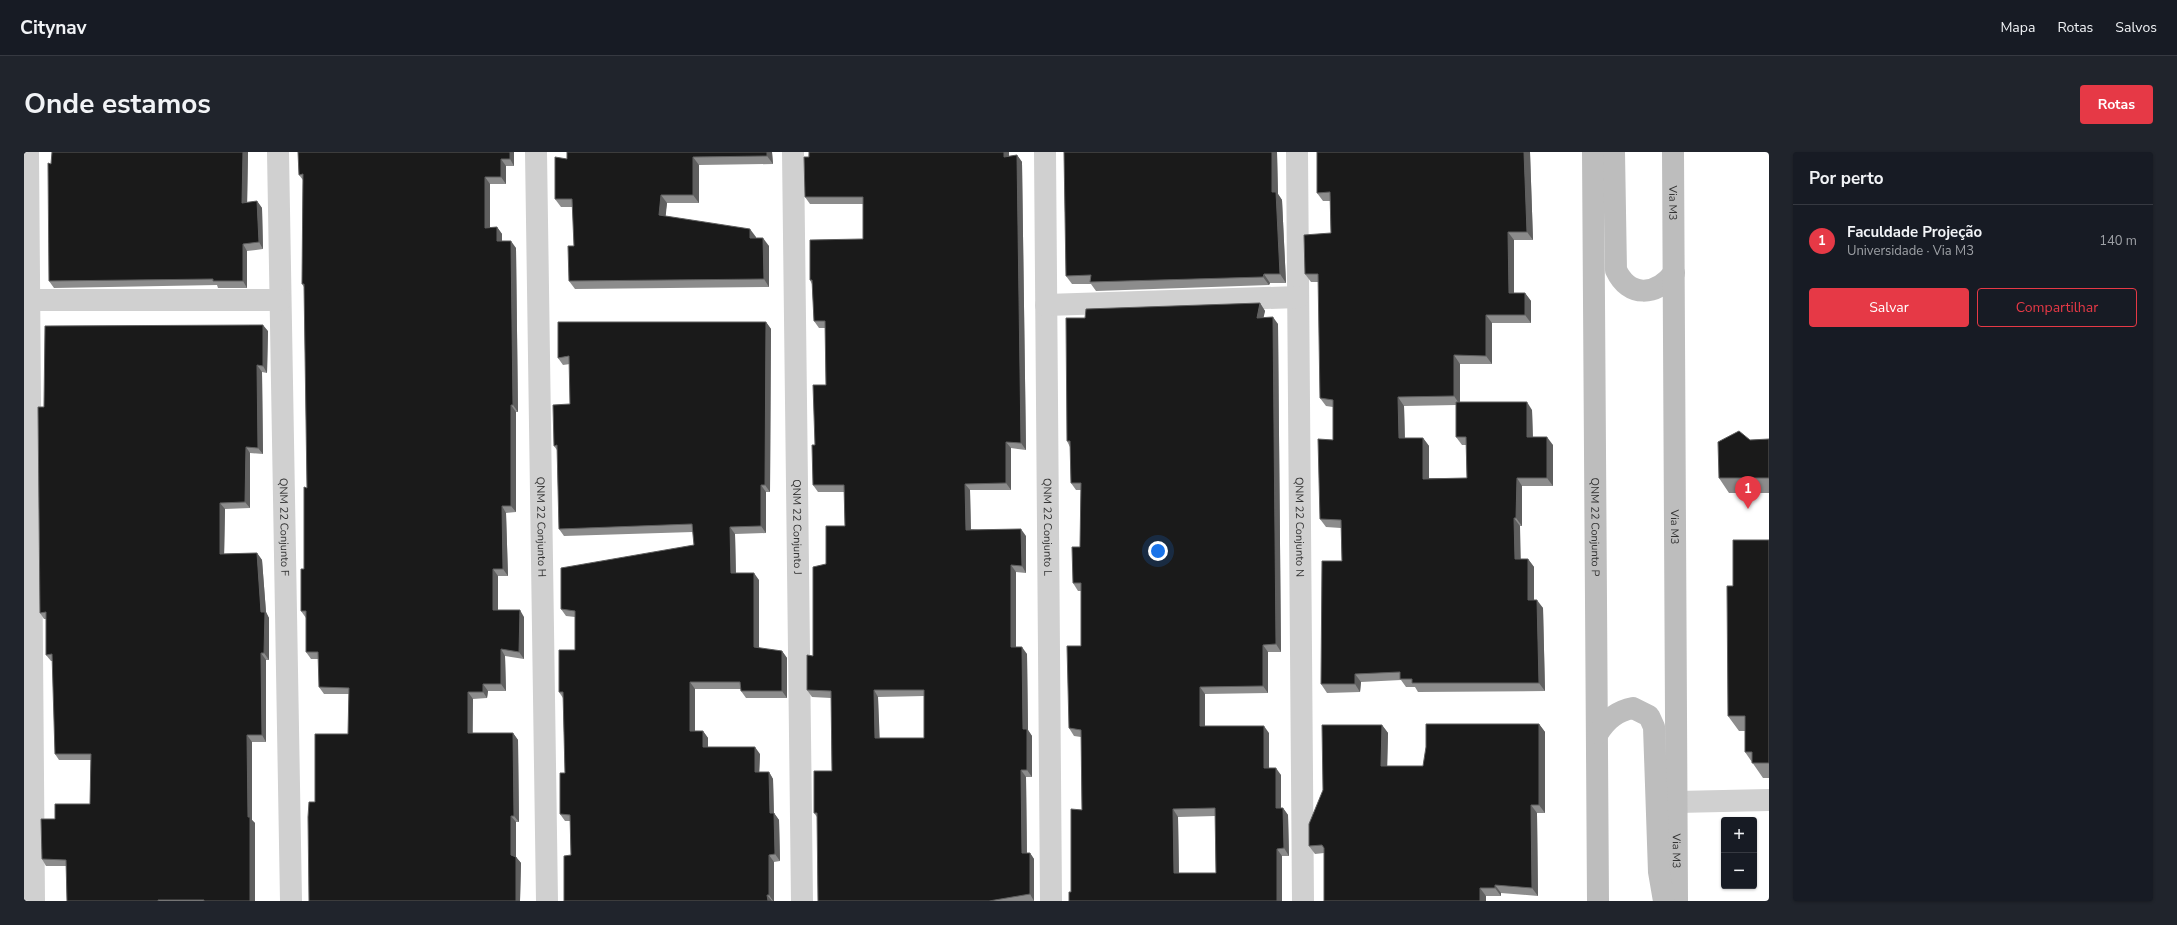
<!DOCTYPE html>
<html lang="pt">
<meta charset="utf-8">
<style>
:root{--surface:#171b24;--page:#20242c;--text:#f1f3f6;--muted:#9ea1a6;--line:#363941;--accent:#e63946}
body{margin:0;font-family:"Nunito Sans",sans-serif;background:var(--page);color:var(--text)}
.controls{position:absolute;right:12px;bottom:12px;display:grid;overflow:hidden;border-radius:4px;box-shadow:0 1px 3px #0004}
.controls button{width:36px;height:36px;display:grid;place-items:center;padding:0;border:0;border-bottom:1px solid var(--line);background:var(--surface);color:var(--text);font:20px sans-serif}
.you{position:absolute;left:1134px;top:399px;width:14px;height:14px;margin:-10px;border:3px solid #fff;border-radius:50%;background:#1a73e8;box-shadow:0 0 0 6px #1a73e833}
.badge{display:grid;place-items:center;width:26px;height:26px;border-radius:50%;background:var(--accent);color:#fff;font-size:13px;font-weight:700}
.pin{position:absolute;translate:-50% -33px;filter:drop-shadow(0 1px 2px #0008)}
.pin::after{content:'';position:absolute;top:21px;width:14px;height:12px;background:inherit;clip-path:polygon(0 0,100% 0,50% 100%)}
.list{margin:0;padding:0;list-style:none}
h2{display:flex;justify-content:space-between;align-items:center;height:52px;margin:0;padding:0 16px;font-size:17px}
h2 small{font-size:13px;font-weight:400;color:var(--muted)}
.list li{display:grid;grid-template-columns:26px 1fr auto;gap:12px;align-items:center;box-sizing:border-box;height:72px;padding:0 16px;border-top:1px solid var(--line)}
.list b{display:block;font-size:15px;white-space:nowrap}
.list p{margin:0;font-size:13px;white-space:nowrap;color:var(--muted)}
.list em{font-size:13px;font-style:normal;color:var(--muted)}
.actions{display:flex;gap:8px;padding:12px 16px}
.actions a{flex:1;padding:9px 0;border:1px solid var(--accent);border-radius:4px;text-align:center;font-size:14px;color:var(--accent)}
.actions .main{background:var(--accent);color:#fff}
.map{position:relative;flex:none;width:1745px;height:749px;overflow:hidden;border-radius:4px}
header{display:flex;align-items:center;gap:24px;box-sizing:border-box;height:56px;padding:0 20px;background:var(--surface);border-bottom:1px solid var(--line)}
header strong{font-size:19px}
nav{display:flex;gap:22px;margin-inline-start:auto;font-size:14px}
.intro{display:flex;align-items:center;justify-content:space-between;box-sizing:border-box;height:96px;padding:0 24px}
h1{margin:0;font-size:28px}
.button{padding:10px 18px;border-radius:4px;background:var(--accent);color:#fff;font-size:14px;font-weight:700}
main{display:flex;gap:24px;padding:0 24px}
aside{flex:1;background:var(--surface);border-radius:4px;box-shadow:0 1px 3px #0004}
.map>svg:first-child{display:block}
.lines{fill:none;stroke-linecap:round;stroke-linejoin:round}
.minor{stroke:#d0d0d0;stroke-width:22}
.secondary{stroke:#bdbdbd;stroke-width:22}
.wall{fill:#8c8c8c;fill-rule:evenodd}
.shaded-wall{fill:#5f5f5f}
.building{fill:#1a1a1a;stroke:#5f5f5f;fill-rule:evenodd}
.labels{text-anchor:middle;stroke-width:4;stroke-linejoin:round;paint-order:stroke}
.street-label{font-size:11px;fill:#333;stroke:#fff}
</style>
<header>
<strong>Citynav</strong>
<nav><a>Mapa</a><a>Rotas</a><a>Salvos</a></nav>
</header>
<div class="intro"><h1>Onde estamos</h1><a class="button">Rotas</a></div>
<main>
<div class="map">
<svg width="1745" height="749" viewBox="0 0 1745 749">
<rect width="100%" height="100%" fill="#fff"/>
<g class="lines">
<g class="minor">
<path d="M4,0L10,749"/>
<path id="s1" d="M254,0L267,749"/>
<path id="s2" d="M512,0L523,749"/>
<path id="s3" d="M769,0L778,749"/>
<path id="s4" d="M1021,0L1027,749"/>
<path id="s5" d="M1273,0L1279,749"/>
<path d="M5,148H256"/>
<path d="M1022,153L1274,145"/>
<path d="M1653,650L1745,648"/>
</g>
<g class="secondary">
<path id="s6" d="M1569,0L1574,749"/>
<path d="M1590,0L1592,118C1605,146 1632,144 1650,121"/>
<path id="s7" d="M1649,0L1653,749"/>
<path d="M1574,581C1583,567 1593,559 1609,556L1625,564L1630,575L1635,720L1640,749"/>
</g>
</g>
<path class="wall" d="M224,0L223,51L233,49L238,56L239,97L223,99V136H194L193,133L30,136L25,129Z
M274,0H490V14H482V32H466V75H473L478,82V89L492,96L494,260H492V360L482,361L484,424H474V458L500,465V507L481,504L482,539H464L463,546L449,547V581H489L494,588L495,670H492V705L497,711L496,749H285L291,650L324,582L325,542H300L295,535V507H287L282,500V466L277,459L280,417L283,336L280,135L278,132L279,28L275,23Z
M543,0H748L749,12L675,13V51H643L641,64L732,85V86L745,94V135L551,137L545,129L550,94L549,55H537L531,47L543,7Z
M785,0H985V5L993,3L998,10L1002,298L987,296V338H946L947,377L1002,384V421L992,420V495L1003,502L1004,578L1008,584V625H1002L1003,701H1006L1010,707V749H794L793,665L790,661L808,619L807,546L788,545L783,538L789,504L802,412L821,374L820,340H794L789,333L791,293L802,233L801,176H795L790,169L788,132L786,128L839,87V52H786L781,45ZM900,544V586H855L854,545Z
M1040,0H1253L1254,42L1258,48L1262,131H1246L1245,133L1072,139L1067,132H1048L1042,124Z
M1293,0H1506L1509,88H1490V141H1501L1507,149V171H1468V212H1436V250L1508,258L1509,285L1529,293V334H1498V374H1496V407H1504L1510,415V448L1519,456L1521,539L1394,540L1391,535H1382L1377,528L1337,530L1336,540L1303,541L1297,532L1318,409L1317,376L1302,375L1296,367L1309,288V255L1302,254L1296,246L1295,130H1287L1281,122L1307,81L1306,49H1299L1293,41ZM1432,253V285L1438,293H1442L1443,326H1405V294L1399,286H1381L1380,254Z
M1236,151L1241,159L1239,165L1254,172L1257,500H1244V541L1181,542V574L1245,581V616L1257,623V656H1259L1264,663L1265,704H1258V749L1047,740L1058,658L1057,585L1050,584L1045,576L1057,494V439H1054L1049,431L1056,395L1057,338H1052L1047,331L1046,295L1043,289L1061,166ZM1191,664L1192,721H1155L1154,665Z
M742,170L747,177L746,340H742V381L711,382L712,421L735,428V496L758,499L763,506V546H722L717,539V537H671V579H679L684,586V595L736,602L735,620H745L749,627L750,661L755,668L756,709L750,710V749H540L547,703L546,669H541L536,662L541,621L539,546L535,540L551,498V465L542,464L537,457L670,393L669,380L540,384L535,377L533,298L530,294L546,252V212L539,213L534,206Z
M244,179L243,221L238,220L239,302L226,301V356L201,357L200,402L233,401L238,408L242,460L245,466V508H242V590H228V668L231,671V749H43L42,714H22L18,707L31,667L66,652L67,608H35L31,602L29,509H27L22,503V467H20L16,461L20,255Z
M1745,287V341H1705L1695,326Z
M1745,388V626H1739L1721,600V579H1715L1704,564L1709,434Z
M1515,572L1521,580V661H1513L1514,744L1477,741V744H1462L1300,701L1291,702L1285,694L1358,573L1364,581L1363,614H1399Z"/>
<path class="shaded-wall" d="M219,0H224L223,58L218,51Z
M486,0H490V14L486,7Z
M743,0H748L749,12L743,4Z
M980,0H985V12L980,5Z
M1248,0H1253L1254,42L1258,48L1262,131L1256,122L1248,40Z
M1500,0H1506L1509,88L1503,80Z
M993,3L998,10L1002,298L997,291Z
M669,5L675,13V51L669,43Z
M477,7L482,14V32L477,25Z
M461,25L466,32V82L461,76Z
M637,43L643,51L641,71L635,63Z
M233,49L238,56L239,97L235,90Z
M473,75L478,82V96L473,89Z
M726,77L732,85V94L726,86Z
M1484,80L1490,88V149L1485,141Z
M739,86L745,94V135L740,127Z
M487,89L492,96L494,260L489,253Z
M219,92L223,99V136L219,129Z
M1240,122L1246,131L1245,133L1239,125Z
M1501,141L1507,149V171L1501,163Z
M1236,151L1241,159L1238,173L1233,166Z
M1462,163L1468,171V212L1462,204Z
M1249,165L1254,172L1257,500L1252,492Z
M742,170L747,177L746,340L741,333Z
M239,173L244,179L243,221L239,214Z
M1430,203L1436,212V253L1430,244Z
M233,213L238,220L239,302L234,296Z
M1374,245L1380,254L1381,294L1375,286Z
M1503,250L1508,258L1509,293L1503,285Z
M487,253L492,260V360L487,354Z
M1523,285L1529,293V334L1523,326Z
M1399,286L1405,294V335L1399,327Z
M982,290L987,296V338L982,331Z
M222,295L226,301V356L221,350Z
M1493,326L1498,334V374L1492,366Z
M941,332L946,338L947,384L942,378Z
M737,333L742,340V381L737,374Z
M196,351L201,357L200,409L196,402Z
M478,354L482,361L484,424L479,417Z
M1490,366L1496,374L1497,415L1491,407Z
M706,375L711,382L712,428L707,421Z
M997,377L1002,384V421L998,414Z
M233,401L238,408L242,460L245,466V508L240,501Z
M1504,407L1510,415V456L1504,448Z
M987,413L992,420V502L987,495Z
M469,417L474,424V465L469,458Z
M730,421L735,428V502L730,495Z
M1513,448L1519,456L1521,539L1515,531Z
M496,458L500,465V507L495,500Z
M1239,493L1244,500V541L1239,534Z
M998,495L1003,502L1004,578L1008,584V625L1003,618L999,577Z
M477,497L481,504L482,539L477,532Z
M758,499L763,506V546L758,539Z
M237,501L242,508V590L238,583Z
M1331,522L1337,530L1336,540L1331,532Z
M666,530L671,537V586L666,579Z
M459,532L464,539L463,546L459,540Z
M1176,535L1181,542V582L1176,574Z
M850,538L854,545L856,593L851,586Z
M444,540L449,547L448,588L444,581Z
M1515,572L1521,580V661L1515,653Z
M1358,573L1364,581L1363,623L1357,614Z
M1240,574L1245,581V623L1240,616Z
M679,579L684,586V602L679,595Z
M489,581L494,588L495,670L490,664Z
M223,583L228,590V668L231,671V749H226L224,665Z
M731,595L736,602L735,627L731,620Z
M1252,616L1257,623V663L1252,656Z
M997,618L1002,625L1003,708L998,701Z
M745,620L749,627L750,668L746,661Z
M1507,653L1513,661L1514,744L1508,736Z
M1259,656L1264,663L1265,704L1260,696Z
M1149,657L1154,665L1155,729L1150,721Z
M750,661L755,668L756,709L751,702Z
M487,664L492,670V710L487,703Z
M1253,697L1258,704V749H1253Z
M1006,701L1010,707V749L1006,742Z
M745,703L750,710V749H749L745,743Z
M492,705L497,711L496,749H492Z
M1471,733L1477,741V744L1471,736Z
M1456,736L1462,744V749H1456Z
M743,743L748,749H744Z"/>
<path class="building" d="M28,0H219L218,51L233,49L235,90L219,92V129H189V127L25,129L24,11L27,12Z
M274,0H486V7H477V25H461V76L473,75V89H487L489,253H487V354H478L479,417H469V458H496L495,500L477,497V532H459V540H444V581H489L490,664H487V703L492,705V749H285L284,665L285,650H291V582H324L325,536L295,535L294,500H282V459H277V417H280V335L283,336L280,132H278L279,22L275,23Z
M543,0H743V4L669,5V43H637L635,63L726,77V86H739L740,127L545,129L544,94H550L548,47H531V5L543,7Z
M785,0H980V5L993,3L997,291L982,290V331L941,332L942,378L997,377L998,414L987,413V495H998L999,577H1003V618H997L998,701H1006V742L965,749H794L793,661H790V619H808L807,539L783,538V503L789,504V415L802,412V374H821L820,333H789L788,293H791L789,233H802L801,169H790L788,128H786V88L839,87V45H781L780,5H785ZM850,538H900V586H851Z
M1040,0H1248V40H1252L1256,122H1240L1239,125L1066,130L1067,123L1042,124Z
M1293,0H1500L1503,80H1484L1485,141H1501V163H1462V204L1430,203V244L1374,245L1375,286H1399V327L1443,326L1442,285H1432V250H1503V285H1523V326H1493L1492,366H1490L1491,407H1504V448H1513L1515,531H1388V527H1376V520L1331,522V532H1297L1298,409H1318L1317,368L1296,367L1294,287L1309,288V248L1296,246L1294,122H1281L1280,83L1307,81L1306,40L1293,41Z
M1236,151L1233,166L1249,165L1252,492L1239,493V534L1176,535V574H1240V616H1252V656H1259L1260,696L1253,697V749H1045V740H1047V657L1058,658L1057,578L1045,576L1043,494H1057V431H1049L1048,395H1056L1057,331H1047L1046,289H1043L1042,166H1061L1062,157ZM1191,656L1192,721H1150L1149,657Z
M534,170H742L741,333H737V374L706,375L707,421H730V495L758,499V539H717L716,530H666V579H679V595H731V620H745L746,661H750L751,702L745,703V743H743L744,749H540V704L547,703L546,663L536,662V621H541L539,540H535V498H551V459L537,457V416L670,393L668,372L535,377L533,293L530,294L529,253L546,252L545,204L534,206Z
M239,173V214L233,213L234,296L222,295L221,350L196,351V402L233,401L237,460H241L240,501H237L238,583H223L224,665H226V749H180V748H134V749H43L42,708L18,707L17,667H31V652H66L67,602H31L28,502L22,503V460L16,461L14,255H20L21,174Z
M1715,279L1726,288L1745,287V326H1695L1694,290Z
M1709,388H1745V611H1728V600H1721V564H1704L1703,434H1709Z
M1402,572H1515V653H1507L1508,736L1471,733V736H1456V749H1300V696L1298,693L1285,694V672L1299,638L1298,573H1358L1357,614H1399L1402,595Z"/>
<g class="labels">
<g class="street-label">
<text dy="4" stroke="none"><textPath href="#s7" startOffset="51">Via M3</textPath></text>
<text dy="4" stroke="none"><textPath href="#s1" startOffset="375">QNM 22 Conjunto F</textPath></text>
<text dy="4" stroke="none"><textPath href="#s2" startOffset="375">QNM 22 Conjunto H</textPath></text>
<text dy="4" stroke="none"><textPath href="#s3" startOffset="375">QNM 22 Conjunto J</textPath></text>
<text dy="4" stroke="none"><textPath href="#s4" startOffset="375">QNM 22 Conjunto L</textPath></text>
<text dy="4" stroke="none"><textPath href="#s5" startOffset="375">QNM 22 Conjunto N</textPath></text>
<text dy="4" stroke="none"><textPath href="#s7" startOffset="375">Via M3</textPath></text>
<text dy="4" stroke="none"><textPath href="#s6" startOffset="375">QNM 22 Conjunto P</textPath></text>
<text dy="4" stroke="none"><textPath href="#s7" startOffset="699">Via M3</textPath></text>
</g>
</g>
</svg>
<div class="controls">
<button>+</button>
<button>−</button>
</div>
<div class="you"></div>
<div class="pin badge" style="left:1724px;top:357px">1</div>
</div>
<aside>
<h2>Por perto<small></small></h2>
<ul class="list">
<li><span class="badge">1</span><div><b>Faculdade Projeção</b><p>Universidade · Via M3</p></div><em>140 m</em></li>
</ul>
<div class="actions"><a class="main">Salvar</a><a>Compartilhar</a></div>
</aside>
</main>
